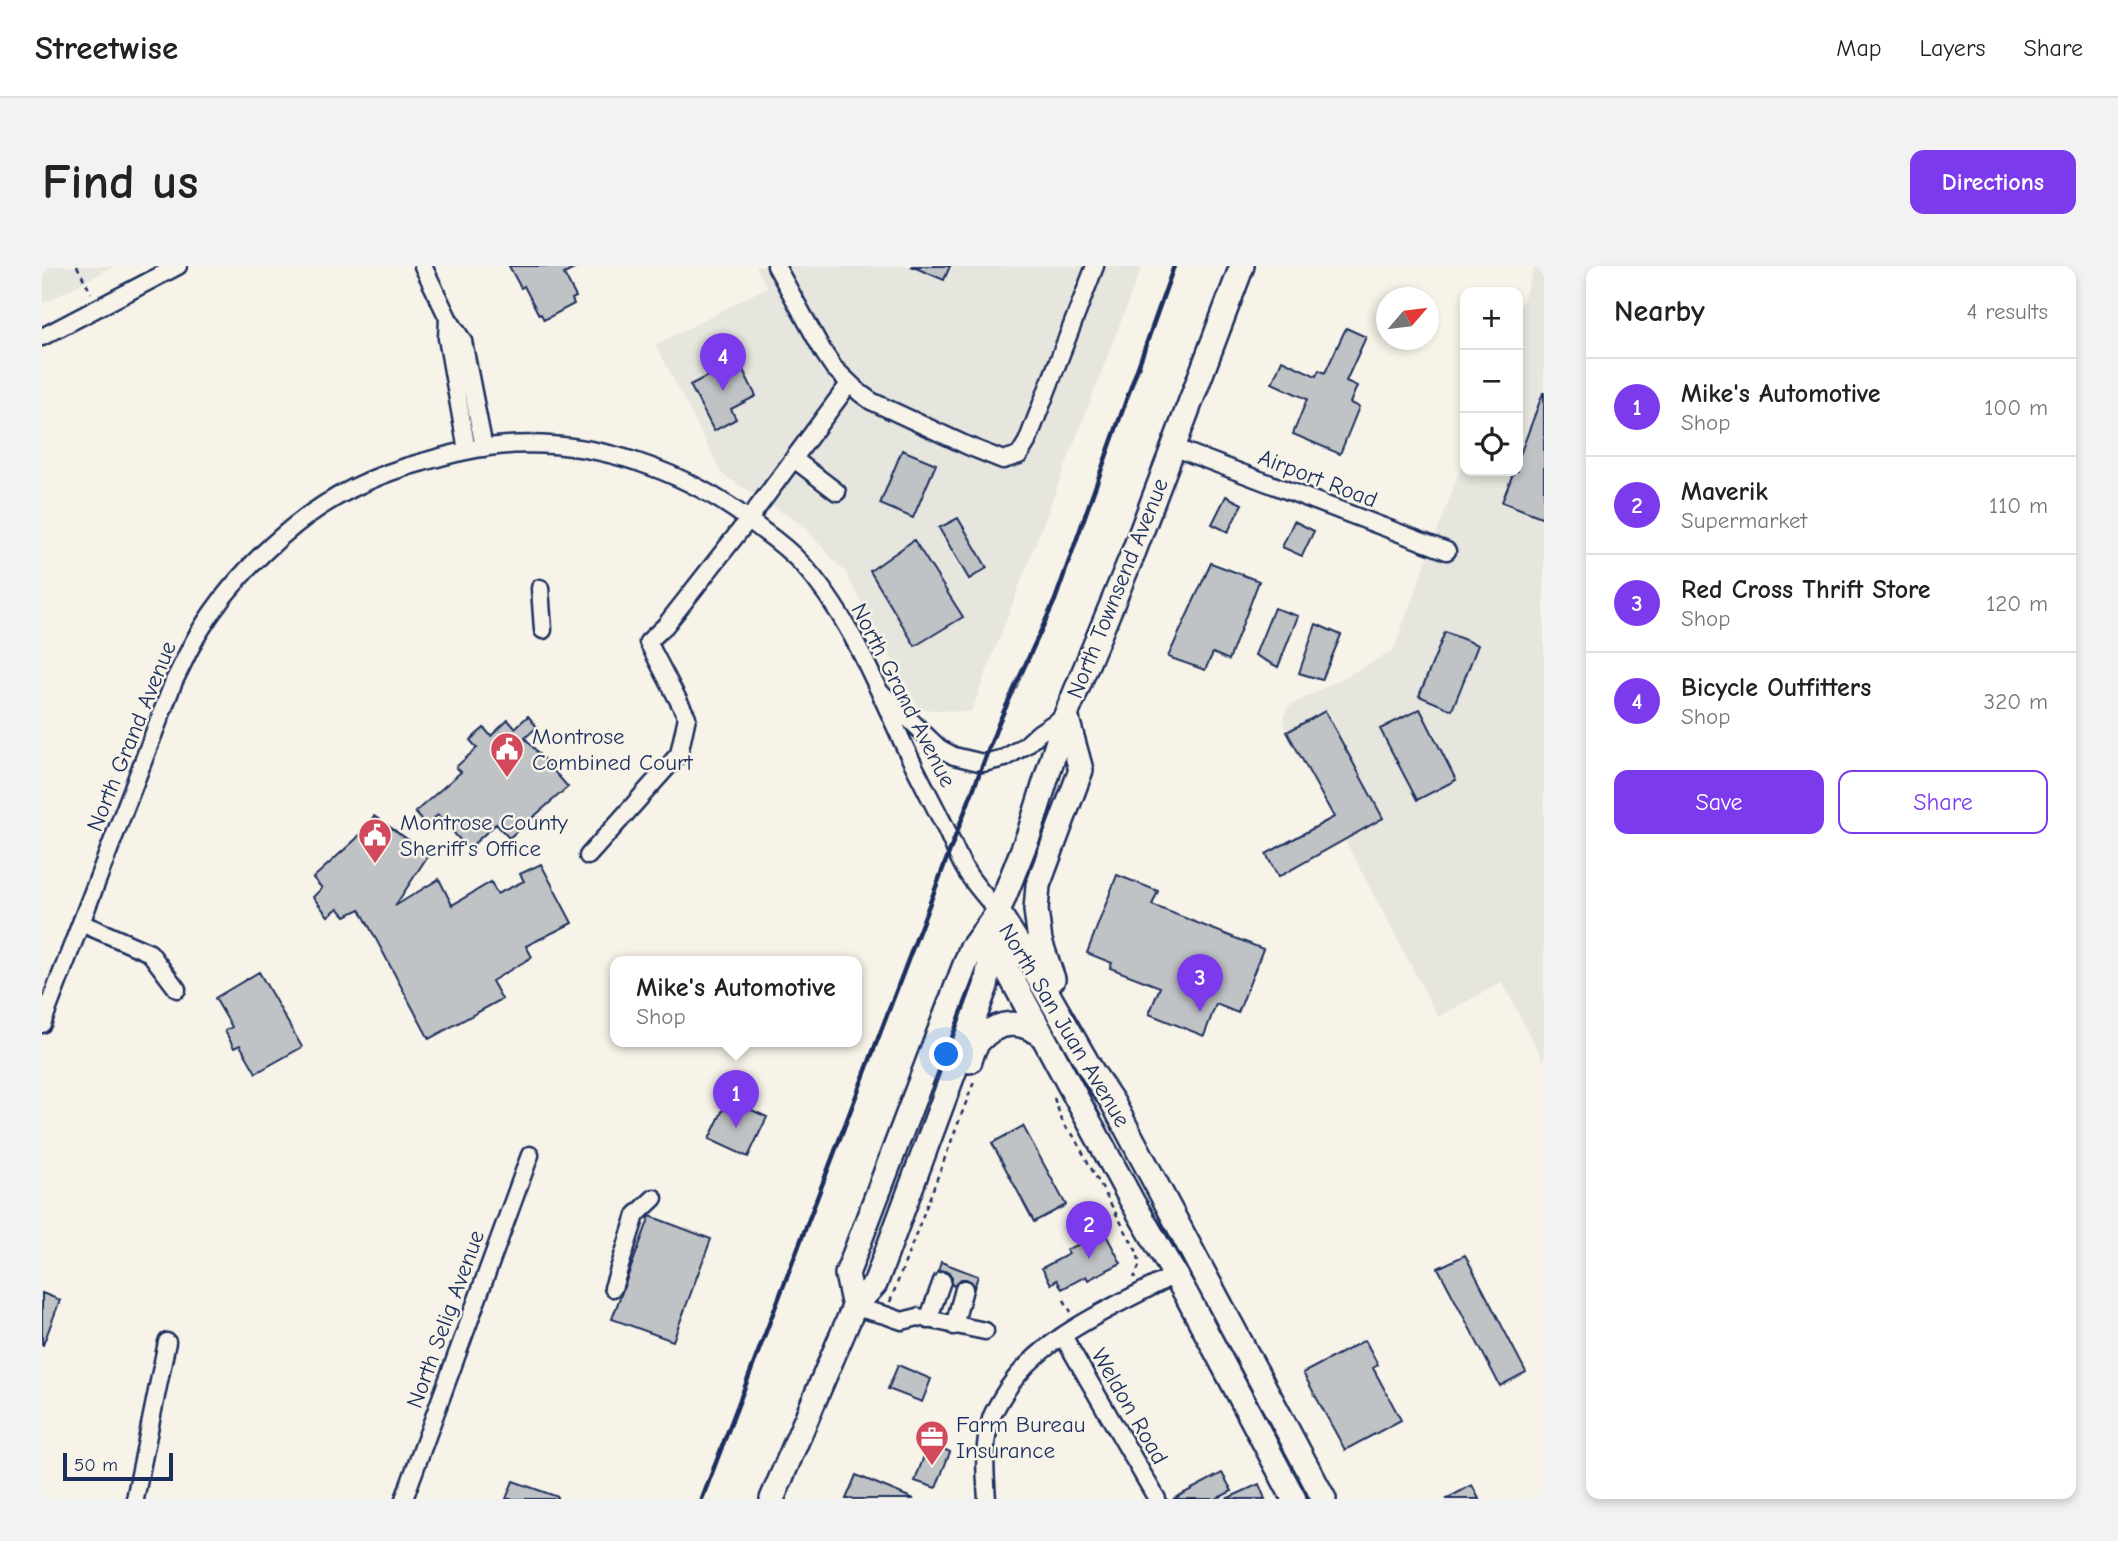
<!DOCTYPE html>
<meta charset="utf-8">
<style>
:root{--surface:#fff;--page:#f2f2f2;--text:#222;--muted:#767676;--line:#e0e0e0;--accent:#7c3aed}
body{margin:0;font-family:"Comic Neue",sans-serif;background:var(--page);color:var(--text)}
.controls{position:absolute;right:21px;top:21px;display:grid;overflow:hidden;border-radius:14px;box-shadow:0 4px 10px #0003}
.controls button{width:63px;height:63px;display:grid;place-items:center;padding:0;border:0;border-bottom:2px solid var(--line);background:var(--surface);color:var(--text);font:35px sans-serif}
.compass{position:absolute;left:1334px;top:21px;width:63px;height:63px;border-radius:50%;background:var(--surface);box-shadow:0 4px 10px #0003;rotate:62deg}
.scale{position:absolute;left:21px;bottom:18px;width:110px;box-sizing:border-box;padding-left:7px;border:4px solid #1b2f5e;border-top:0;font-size:19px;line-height:24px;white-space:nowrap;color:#1b2f5e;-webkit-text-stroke:5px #f7f3e8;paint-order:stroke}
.you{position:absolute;left:905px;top:789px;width:24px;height:24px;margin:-18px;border:5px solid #fff;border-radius:50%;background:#1a73e8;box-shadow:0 0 0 10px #1a73e833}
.badge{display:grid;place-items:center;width:46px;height:46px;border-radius:50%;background:var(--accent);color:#fff;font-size:23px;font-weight:700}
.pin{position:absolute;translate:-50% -58px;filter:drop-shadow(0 2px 4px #0008)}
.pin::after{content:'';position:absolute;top:37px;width:24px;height:21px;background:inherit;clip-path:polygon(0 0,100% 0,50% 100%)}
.popup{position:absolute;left:568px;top:690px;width:252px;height:91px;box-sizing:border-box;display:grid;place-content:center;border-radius:14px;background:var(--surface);filter:drop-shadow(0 2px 5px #0005);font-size:23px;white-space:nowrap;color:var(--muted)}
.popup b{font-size:26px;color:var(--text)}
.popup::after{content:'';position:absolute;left:50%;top:100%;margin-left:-14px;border:14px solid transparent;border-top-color:var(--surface)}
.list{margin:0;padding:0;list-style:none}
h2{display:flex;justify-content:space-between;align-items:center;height:91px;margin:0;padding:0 28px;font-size:30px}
h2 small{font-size:23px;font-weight:400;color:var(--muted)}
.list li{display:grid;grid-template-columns:46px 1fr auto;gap:21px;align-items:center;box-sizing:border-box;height:98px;padding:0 28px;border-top:2px solid var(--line)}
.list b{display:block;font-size:26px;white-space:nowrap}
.list p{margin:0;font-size:23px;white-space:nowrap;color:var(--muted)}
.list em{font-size:23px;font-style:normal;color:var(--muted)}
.actions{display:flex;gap:14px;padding:21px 28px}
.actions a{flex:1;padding:16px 0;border:2px solid var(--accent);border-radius:14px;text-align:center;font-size:24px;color:var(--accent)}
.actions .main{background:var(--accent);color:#fff}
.icon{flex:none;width:38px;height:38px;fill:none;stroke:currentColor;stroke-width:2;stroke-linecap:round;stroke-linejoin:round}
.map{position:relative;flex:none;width:1502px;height:1233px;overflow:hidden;border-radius:14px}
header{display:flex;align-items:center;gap:42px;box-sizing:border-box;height:98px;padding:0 35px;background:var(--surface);border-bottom:2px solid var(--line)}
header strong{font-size:33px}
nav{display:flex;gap:38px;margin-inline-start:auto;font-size:24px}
.intro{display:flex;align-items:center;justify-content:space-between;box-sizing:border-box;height:168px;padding:0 42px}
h1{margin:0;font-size:49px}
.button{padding:18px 32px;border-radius:14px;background:var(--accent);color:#fff;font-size:24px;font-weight:700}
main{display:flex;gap:42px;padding:0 42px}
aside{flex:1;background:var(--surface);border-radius:14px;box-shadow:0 4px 10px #0003}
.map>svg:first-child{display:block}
.built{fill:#e6e5de}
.building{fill:#c0c3c5;stroke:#1b2f5e;stroke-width:2}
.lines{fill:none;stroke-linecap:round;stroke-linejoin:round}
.minor-casing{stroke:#1b2f5e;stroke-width:21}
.highway-casing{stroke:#1b2f5e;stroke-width:28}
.path{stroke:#1b2f5e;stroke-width:2.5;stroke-dasharray:5 5;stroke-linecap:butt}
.minor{stroke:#f7f3e8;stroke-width:16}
.highway{stroke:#f7f3e8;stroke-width:23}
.rail{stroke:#1b2f5e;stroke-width:4.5}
.labels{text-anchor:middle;stroke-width:5;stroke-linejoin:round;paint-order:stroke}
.street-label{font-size:23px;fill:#1b2f5e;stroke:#f7f3e8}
.poi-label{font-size:23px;fill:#1b2f5e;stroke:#f7f3e8;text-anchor:start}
</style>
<header>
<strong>Streetwise</strong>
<nav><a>Map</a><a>Layers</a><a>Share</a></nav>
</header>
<div class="intro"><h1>Find us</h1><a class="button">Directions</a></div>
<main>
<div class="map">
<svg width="1502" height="1233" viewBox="0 0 1502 1233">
<rect width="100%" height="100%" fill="#f7f3e8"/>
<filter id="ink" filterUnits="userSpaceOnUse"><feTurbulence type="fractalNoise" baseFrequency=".0143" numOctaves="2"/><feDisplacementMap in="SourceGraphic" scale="14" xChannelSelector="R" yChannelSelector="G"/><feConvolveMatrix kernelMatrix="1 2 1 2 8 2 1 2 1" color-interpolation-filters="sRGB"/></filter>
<g filter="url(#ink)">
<path class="built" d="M0,0H72L0,38Z
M714,0H1100L929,446L877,443L803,306L760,259L680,208L614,79L725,21Z
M1493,0H1502V796L1460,716L1396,751L1242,458L1244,442L1351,385L1423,191V205H1476V47Z"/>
<path class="building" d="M467,0H538L522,8L534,31L530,33L532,38L502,54L499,48L497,49L482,20L479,22Z
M869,0H908L902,14Z
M1304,62L1324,71L1304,115L1315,120L1308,137L1317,141L1298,188L1251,168L1265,133L1230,117L1240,94L1274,110L1277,104L1283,107Z
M696,94L714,130L689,143L694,153L672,165L648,119Z
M1501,127H1502V252L1460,236L1472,205H1476V194Z
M860,184L894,198L871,252L838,238Z
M1184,230L1200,238L1186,266L1170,258Z
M916,252L945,302L927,313L897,262Z
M1252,255L1272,265L1260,290L1240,281Z
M872,274L921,351L873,380L828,305Z
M1169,297L1217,315L1187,394L1171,387L1163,404L1126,391Z
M1232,342L1256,350L1236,401L1213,389Z
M1274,358L1299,369L1280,414L1257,407Z
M1403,366L1436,379L1410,444L1377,430Z
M1378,443L1414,514L1375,534L1338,463Z
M1283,445L1341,552L1236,611L1224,588L1292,551L1245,466Z
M486,450L495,461L483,472L526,521L467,572L454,558L426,583L396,549L384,559L373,546L419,506L414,501L435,482L428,474L442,462L449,470L466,454L473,462Z
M332,550L387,588L353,640L397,613L410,639L449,616L455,628L482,615L478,608L499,598L530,657L484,680L490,691L450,715L460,733L387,773L318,643L303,650L296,642L286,650L271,631L280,622L271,612L314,573Z
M1075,609L1116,625L1110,639L1221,683L1196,747L1174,738L1162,770L1107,748L1118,721L1068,702L1070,697L1045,687Z
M217,706L260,781L214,807L198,779L192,782L183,765L190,761L173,732Z
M686,833L725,851L706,891L667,873Z
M981,860L1024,939L992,956L950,877Z
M608,950L669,973L631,1075L570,1053Z
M1063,967L1079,997L1046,1014L1044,1010L1020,1023L1015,1014L1009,1018L1000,1002L1027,988L1024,984Z
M1423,989L1484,1106L1458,1120L1396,1002Z
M899,996L936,1010L932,1022L930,1016L924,1013H919L912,1020L910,1019V1012L908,1008L903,1005L896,1006Z
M0,1027L18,1034L1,1079H0Z
M1323,1074L1336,1099L1331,1102L1359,1154L1303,1184L1261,1107Z
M856,1099L889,1113L880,1136L846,1123Z
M887,1176L908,1186L894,1222L873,1215Z
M1180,1207L1190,1225L1174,1233H1131Z
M814,1209L872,1233H804Z
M471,1215L516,1231V1233H464Z
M1217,1218L1223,1233H1184Z
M1430,1219L1437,1233H1404Z"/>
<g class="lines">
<g class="minor-casing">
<path id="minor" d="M381,0L406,52L421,75L442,182
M734,0L782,87L792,102L818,127L829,135L926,180L961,194L977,189L985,176L1053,0
M406,52L405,72L425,184
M0,71L136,0
M1131,181L1405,285
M752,193L795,226
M498,322L501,364
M842,429L897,482L912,490L941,497L963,492L984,479L997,467L1024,449
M546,590L637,488L645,451L606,376L623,360L707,253L807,118
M39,657L108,687L135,723
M0,758L132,415C140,400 147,383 156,368C180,328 215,290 252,260C289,230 335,208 381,196C405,189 430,182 455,180C549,170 648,205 720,264C734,274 748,285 760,298C806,348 832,414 860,475C872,501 886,527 899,553C908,569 914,589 924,605C933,620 946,633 956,646
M571,1022L594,949L612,932
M812,1041L843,1049L860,1055L876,1051L943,1065
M886,1054L900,1015
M912,1060L922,1023
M1021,1070L1115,1233
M93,1233L125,1076
M362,1233L488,889
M945,1233C943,1206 941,1179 949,1153C951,1146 956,1139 959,1133C995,1070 1071,1042 1132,1009"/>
</g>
<g class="highway-casing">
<path id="highway" d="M956,646L987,695L1051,807L1071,837L1282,1233
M959,670L963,700L1090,935L1144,1028L1252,1233
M1011,713L998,675L994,644L996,619L1039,504L1024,449
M928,795C930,788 932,780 937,775C955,754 980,753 1000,770
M812,1041L805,1008L929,683L954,649
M730,1233L812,1041L833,1018L944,720L956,646L987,568L1024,449L1092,285L1200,0"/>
</g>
<path class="path" d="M35,0L49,27
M1012,832L1022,860L1031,869L1095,986L1098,998L1092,1012
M1022,1034L1029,1046
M848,1036L933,813"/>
<use href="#minor" class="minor"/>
<use href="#highway" class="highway"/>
<path class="rail" d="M660,1233L957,456L1013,334L1132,0"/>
</g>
</g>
<defs>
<g id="civic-pin" transform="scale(1.75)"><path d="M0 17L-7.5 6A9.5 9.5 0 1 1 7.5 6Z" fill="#d1495b" stroke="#f7f3e8"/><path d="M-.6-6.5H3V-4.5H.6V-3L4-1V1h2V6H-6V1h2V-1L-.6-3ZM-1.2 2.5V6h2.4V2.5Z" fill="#fff"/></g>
<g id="office-pin" transform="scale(1.75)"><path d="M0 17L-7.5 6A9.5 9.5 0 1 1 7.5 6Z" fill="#d1495b" stroke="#f7f3e8"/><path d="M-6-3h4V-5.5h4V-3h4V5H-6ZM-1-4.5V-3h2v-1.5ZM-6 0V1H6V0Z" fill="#fff"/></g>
</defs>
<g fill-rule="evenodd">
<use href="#civic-pin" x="465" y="483"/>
<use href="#civic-pin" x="333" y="569"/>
<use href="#office-pin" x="890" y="1171"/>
</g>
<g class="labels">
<g class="street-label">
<text transform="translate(1276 212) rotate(21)" y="8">Airport Road</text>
<text transform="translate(1075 322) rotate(-68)" y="8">North Townsend Avenue</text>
<text transform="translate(862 429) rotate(63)" y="8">North Grand Avenue</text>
<text transform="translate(89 470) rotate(-68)" y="8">North Grand Avenue</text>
<text transform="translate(1023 759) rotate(59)" y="8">North San Juan Avenue</text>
<text transform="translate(403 1053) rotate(-70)" y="8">North Selig Avenue</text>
<text transform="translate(1088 1140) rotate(60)" y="8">Weldon Road</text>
</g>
<g class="poi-label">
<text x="490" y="478">Montrose<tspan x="490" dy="26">Combined Court</tspan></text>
<text x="358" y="564">Montrose County<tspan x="358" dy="26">Sheriff's Office</tspan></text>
<text x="914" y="1166">Farm Bureau<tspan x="914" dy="26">Insurance</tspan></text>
</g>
</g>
</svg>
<div class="controls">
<button>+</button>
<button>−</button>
<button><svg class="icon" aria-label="locate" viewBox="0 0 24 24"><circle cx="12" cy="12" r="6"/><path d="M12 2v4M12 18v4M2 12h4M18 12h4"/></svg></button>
</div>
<svg class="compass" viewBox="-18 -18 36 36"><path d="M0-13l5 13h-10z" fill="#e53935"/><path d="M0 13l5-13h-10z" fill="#767676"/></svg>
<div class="scale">50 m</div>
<div class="you"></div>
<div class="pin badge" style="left:694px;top:862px">1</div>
<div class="popup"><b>Mike's Automotive</b>Shop</div>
<div class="pin badge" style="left:1047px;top:993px">2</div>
<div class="pin badge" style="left:1158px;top:746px">3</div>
<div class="pin badge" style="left:681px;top:125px">4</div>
</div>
<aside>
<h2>Nearby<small>4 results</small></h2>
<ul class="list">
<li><span class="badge">1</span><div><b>Mike's Automotive</b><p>Shop</p></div><em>100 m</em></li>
<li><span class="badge">2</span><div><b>Maverik</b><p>Supermarket</p></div><em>110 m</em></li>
<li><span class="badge">3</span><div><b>Red Cross Thrift Store</b><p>Shop</p></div><em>120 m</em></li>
<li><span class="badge">4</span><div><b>Bicycle Outfitters</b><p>Shop</p></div><em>320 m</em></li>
</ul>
<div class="actions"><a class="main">Save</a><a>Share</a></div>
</aside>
</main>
